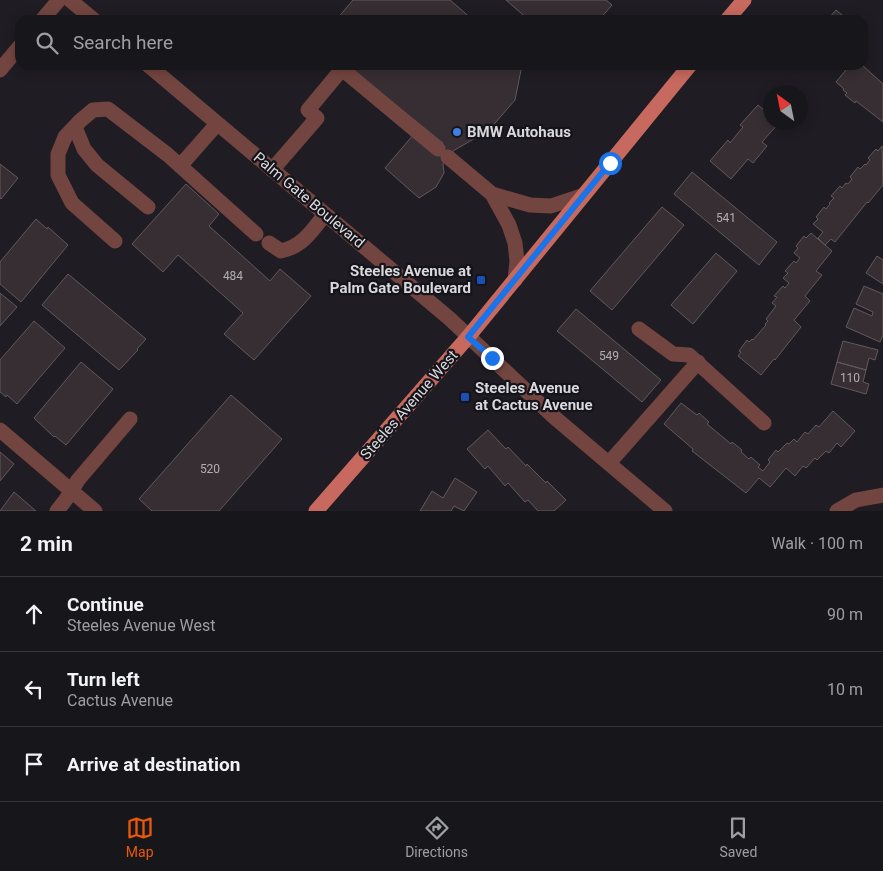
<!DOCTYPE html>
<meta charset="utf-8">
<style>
:root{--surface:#17161a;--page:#201f23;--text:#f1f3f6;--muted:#9e9fa2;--line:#363539;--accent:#ea580c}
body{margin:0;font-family:Roboto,sans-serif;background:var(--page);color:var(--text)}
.compass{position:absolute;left:763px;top:85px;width:45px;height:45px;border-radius:50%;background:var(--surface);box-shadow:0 2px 12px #0003;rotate:327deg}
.stop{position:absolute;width:15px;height:15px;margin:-11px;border:4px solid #1a73e8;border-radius:50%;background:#fff}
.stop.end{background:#1a73e8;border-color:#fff;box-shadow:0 1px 5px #0008}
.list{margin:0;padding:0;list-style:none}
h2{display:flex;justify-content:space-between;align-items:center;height:65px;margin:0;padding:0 20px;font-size:21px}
h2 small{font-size:16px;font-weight:400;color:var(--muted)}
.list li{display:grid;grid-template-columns:32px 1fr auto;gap:15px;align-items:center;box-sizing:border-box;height:75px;padding:0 20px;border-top:1px solid var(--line)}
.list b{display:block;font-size:19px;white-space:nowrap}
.list p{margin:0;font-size:16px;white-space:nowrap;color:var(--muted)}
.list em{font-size:16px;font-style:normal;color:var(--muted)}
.icon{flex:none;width:28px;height:28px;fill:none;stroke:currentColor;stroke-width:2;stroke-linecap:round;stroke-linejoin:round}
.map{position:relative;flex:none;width:883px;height:511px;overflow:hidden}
.search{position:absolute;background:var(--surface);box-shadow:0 2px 12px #0003;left:15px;right:15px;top:15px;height:55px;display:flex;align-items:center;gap:12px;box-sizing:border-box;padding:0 18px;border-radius:15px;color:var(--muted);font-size:19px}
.sheet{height:290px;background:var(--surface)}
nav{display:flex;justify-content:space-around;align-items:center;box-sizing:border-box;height:70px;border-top:1px solid var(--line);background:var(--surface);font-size:14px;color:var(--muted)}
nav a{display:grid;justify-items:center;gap:2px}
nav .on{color:var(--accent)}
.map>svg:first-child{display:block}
.building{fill:#362e32;stroke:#62595d}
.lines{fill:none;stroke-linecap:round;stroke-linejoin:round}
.minor{stroke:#734540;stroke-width:15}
.major{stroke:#c8695f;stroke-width:15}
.route{stroke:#1a73e8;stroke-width:6}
.shop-dot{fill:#3f7fe0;stroke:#15141a;stroke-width:2}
.transit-dot{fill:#1a4fb4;stroke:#15141a;stroke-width:2}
.labels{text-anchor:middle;stroke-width:4.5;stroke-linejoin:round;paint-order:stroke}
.number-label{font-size:12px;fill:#b0aeb2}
.poi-label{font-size:15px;font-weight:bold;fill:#d9d8dc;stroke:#15141a;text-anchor:start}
.street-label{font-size:15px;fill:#d9d8dc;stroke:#15141a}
</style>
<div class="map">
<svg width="883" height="511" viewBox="0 0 883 511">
<rect width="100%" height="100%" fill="#1f1d23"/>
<path class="building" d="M353,0H450L473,20H336Z
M506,0H606L612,5L599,20H529Z
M836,10L848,20H827Z
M346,65H522L515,100L489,130L453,151L443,164L444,173L436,187L419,198L385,168L414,134L435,153L443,143Z
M850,65H862L883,84V122L856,101L855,103L845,95L847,93L843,90L844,89L836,82Z
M758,105L770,115V122L779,123L762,142L767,146L753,163L748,159L731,179L710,161L728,140L730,143L743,127L740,125Z
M882,146L883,185L868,203L867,202L835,242L831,239L825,245L818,238L823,232L813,224L818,219L816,217L824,207L826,209L830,204L829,203L834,198L831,196L840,186L842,188L846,183L848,184L852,179L850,177L858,167L860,169L865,164L866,165L870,160L868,158L876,149L878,151Z
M0,164L18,178L1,199L0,198Z
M692,172L777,242L759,265L674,194Z
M186,184L219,214L209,226L270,281L280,269L311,296L254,360L224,334L243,313L178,255L163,272L132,244Z
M662,207L684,225L612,310L590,291Z
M36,219L47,229L48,227L68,245L21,302L0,284V262Z
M811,233L832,251L816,271L822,275L805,296L810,301L794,320L801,327L775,360L774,359L761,375L738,356L741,352L739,351L747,340L749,342L752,339L753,340L766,325L765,324L768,321L766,319L776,306L772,303L777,297L774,296L783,286L785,288L789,283L783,278L788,273L785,271L794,261L796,263L800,258L794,253L798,248L796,246L804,236L806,238Z
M716,253L737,271L693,324L671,305Z
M877,256L883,260V284L866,273Z
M68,274L146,339L137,349L138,350L119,370L42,305Z
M864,286L883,294V335L880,342L846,327L854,308L872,316L873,312L856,304Z
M0,293L17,307L0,326Z
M576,309L661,380L642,402L557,331Z
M34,321L65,348L17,404L7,395L6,397L0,392V360Z
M843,341L878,350L875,360L869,358L866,370L837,362Z
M81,362L113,389L66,445L55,436L54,437L34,418Z
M837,362L866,370L863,382L869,384L866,394L831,384Z
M231,395L282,439L219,511H152L139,499Z
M681,403L697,415L699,413L709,422L707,424L731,444L732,442L742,450L741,452L749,459L751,457L760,465L758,467L763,471L770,462L768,460L776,450L778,452L787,443L789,444L794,439L797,442L805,432L808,434L816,425L819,427L833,411L855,431L841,447L837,443L829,453L826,451L817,460L815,458L806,468L803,466L795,476L786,468L770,487L759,478L746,493L692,451L693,449L664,424Z
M488,430L506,449L508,447L526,466L527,464L546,483L547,481L566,500L554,511H538L528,500L525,502L508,483L505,486L488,466L485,469L467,449Z
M0,452L14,464L0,481Z
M455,478L477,492L464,511L454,506L451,511H420L432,491L443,498Z
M14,492L36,511H0Z"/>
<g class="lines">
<path class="minor" d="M70,0L94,20
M42,20L59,0
M148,65L450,319L554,417L665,511
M0,70L20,46
M75,127L84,149L97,165L148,207
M448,157L492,194L509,225L515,243L517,261L515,280
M180,166L217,124
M272,170L317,118L308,110L342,69L438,149
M492,194L530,205L551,206L584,195
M115,241L72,203L58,175V154L65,137L80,121L93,110L108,109L168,155L256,234
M269,243L281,251C303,246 312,231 325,214
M639,329L673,354L689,355L764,423
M0,430L95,511
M609,463L698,362
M57,511L67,498L78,480L130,419
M837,511L856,500L883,495"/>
<path class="major" d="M727,20L744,0
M316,511L468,337L690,65"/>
</g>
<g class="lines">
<path class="route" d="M492,358L468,337L610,163"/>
</g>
<circle class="shop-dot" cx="457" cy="132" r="5"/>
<g class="transit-dot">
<rect x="476" y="275" width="10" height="10" rx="2.5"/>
<rect x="460" y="392" width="10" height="10" rx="2.5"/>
</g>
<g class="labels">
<g class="number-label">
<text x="726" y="222">541</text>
<text x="233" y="280">484</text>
<text x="609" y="360">549</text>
<text x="850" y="382">110</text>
<text x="210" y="473">520</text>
</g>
<g class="poi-label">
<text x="467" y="137">BMW Autohaus</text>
<text x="471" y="276" text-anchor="end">Steeles Avenue at<tspan x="471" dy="17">Palm Gate Boulevard</tspan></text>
<text x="475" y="393">Steeles Avenue<tspan x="475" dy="17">at Cactus Avenue</tspan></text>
</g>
<g class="street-label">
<text transform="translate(309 200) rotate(40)" y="5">Palm Gate Boulevard</text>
<text transform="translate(409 405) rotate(-49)" y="5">Steeles Avenue West</text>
</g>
</g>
</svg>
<svg class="compass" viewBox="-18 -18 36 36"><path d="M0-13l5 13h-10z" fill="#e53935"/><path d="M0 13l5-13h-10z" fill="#9e9fa2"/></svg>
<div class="stop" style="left:610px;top:163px"></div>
<div class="stop end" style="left:492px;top:358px"></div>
<div class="search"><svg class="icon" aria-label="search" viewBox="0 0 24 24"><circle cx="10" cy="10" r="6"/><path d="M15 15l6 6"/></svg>Search here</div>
</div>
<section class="sheet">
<h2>2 min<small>Walk · 100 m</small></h2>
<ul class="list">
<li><svg class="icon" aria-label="ahead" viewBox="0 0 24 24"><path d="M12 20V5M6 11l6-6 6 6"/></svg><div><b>Continue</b><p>Steeles Avenue West</p></div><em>90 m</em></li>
<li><svg class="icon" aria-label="left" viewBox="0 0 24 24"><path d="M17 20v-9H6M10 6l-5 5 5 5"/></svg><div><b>Turn left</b><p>Cactus Avenue</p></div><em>10 m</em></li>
<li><svg class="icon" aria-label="arrive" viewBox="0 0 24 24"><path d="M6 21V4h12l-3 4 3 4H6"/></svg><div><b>Arrive at destination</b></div></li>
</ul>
</section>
<nav>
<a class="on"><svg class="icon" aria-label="map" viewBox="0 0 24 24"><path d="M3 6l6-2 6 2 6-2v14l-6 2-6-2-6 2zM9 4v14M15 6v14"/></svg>Map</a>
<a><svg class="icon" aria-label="directions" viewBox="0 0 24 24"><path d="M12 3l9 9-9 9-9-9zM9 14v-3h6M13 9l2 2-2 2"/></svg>Directions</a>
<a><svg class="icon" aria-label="saved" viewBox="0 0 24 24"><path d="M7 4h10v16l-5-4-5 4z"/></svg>Saved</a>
</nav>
